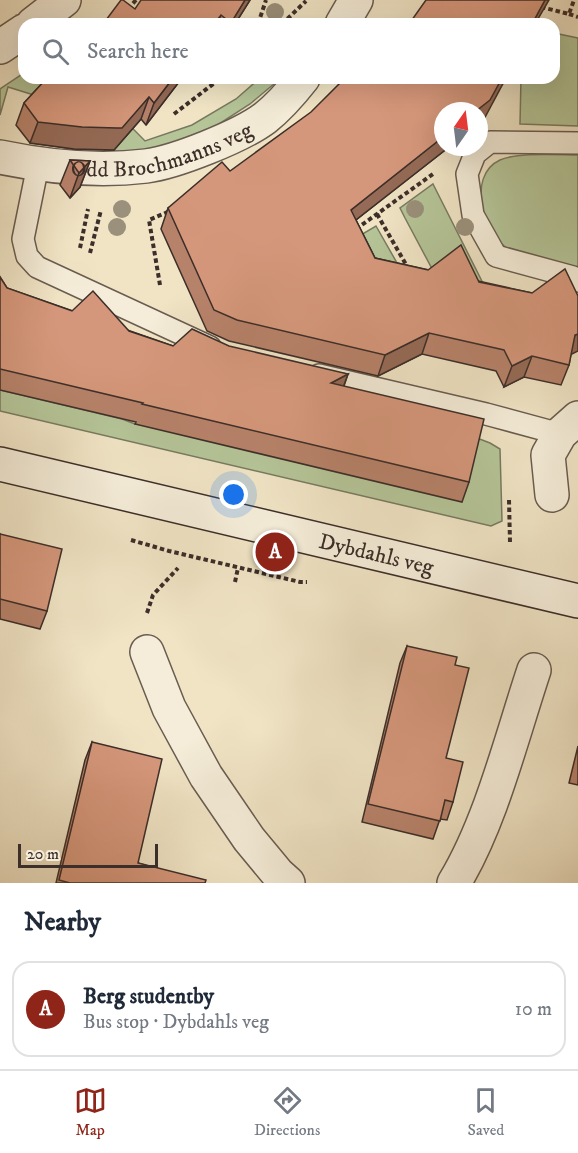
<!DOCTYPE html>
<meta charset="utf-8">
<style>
:root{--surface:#fff;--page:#f6f6f7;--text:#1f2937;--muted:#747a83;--line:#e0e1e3;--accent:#8f2418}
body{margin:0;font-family:"IM FELL DW Pica",serif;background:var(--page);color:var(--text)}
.compass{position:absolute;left:434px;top:102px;width:54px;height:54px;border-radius:50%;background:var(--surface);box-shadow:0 6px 24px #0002;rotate:14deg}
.scale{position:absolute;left:18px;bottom:15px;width:140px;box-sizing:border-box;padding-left:6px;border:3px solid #3c2e29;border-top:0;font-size:16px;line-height:21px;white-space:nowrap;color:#3c2e29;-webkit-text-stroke:4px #f5edd9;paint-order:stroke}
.you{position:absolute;left:234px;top:495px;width:21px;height:21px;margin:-15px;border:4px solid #fff;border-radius:50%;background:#1a73e8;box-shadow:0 0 0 9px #1a73e833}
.badge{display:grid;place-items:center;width:39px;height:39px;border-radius:50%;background:var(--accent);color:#fff;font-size:20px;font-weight:700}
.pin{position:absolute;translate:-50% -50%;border:3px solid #fff;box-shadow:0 2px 6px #0006}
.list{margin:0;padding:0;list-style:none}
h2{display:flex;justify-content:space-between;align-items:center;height:78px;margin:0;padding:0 24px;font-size:26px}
h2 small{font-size:20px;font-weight:400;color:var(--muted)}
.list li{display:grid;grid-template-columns:39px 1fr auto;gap:18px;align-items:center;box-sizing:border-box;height:96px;margin:0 12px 12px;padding:0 12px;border:2px solid var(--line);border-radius:18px}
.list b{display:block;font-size:22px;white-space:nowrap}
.list p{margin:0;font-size:20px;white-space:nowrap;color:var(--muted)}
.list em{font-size:20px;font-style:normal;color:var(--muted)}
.icon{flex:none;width:33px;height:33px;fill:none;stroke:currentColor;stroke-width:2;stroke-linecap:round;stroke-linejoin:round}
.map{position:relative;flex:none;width:578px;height:883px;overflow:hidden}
.search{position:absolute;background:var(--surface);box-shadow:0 6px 24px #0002;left:18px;right:18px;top:18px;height:66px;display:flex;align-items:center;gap:15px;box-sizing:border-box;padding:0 21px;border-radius:18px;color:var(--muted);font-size:22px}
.sheet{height:186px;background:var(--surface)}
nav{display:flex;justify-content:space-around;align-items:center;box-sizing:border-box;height:84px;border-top:2px solid var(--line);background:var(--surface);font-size:16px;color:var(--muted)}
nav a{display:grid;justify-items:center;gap:3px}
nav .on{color:var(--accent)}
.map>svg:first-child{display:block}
.green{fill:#b5c598;stroke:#787a60;stroke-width:1.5}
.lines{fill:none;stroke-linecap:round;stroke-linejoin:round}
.service-casing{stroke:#695c50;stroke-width:24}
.minor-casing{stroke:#695c50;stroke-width:36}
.secondary-casing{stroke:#3c2e29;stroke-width:36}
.path{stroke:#3c2e29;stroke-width:4;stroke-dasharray:4.5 3;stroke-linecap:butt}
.service{stroke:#f5edd9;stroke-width:21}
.minor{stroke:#f5edd9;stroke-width:33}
.secondary{stroke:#f5edd9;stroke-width:33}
.tree{fill:#9a907b}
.wall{fill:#b7826a;stroke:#3c2e29;stroke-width:1.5}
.shaded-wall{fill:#956a56;stroke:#3c2e29;stroke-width:1.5}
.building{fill:#d5977b;stroke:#3c2e29;stroke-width:1.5}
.labels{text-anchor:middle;stroke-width:6;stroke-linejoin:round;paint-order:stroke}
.street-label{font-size:22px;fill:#3c2e29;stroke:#f5edd9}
</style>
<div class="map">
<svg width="578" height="883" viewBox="0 0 578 883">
<rect width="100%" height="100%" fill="#f0e4c5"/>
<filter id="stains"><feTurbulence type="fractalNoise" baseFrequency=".00333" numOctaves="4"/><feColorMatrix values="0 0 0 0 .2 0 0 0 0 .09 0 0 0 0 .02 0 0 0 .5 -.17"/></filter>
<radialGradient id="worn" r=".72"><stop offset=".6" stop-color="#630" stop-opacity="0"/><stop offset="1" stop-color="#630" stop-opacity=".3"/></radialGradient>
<path class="green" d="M554,33L578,38V126L520,124L521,78H554Z
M24,73V78H83L145,141L192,125L236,99L260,78H281L250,104L216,126L154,151L104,155L108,118L8,87L0,115V89Z
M578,155V272C557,265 532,261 512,251C484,238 465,176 500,160C517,152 559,155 578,155Z
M433,184L496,309L438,280L405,218L400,208Z
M376,226L405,277L391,285L349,242Z
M0,390L122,419L135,424L477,438L490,443L500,449L502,521L491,526L0,411Z"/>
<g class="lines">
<g class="service-casing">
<path id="service" d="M578,143L490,142L475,154L467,174L473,215L496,256L573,277L578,281
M38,165L23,239L27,256L37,267L210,347
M319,375L486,414L560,434"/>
</g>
<g class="minor-casing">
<g id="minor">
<path d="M33,24L64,0"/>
<path d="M342,24L356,0"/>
<path d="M0,47L24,31"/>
<path id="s1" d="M0,157C48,167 97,172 146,166C176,162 241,136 265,118C279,107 292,92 303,78"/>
<path d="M552,495L548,455L560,434L578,418"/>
<path d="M147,652L169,708L206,776L249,839L278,874L288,883"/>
<path d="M454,883C491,822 511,739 534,670"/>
</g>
</g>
<g class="secondary-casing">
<g id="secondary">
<path id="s2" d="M0,464L578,601"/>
</g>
</g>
<path class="path" d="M541,7L569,14L574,0
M128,9L136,0
M569,14L578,17
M258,24L266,0
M282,24L306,1
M174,114L221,78
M377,214L408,268
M356,229L433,174
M80,248L88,209
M90,253L101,210
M160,285L149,220L170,211
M509,500L510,542
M131,540L169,551L300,582H307
M235,582L238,568
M147,613L153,595L178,568"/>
<use href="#service" class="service"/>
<use href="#minor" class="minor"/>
<use href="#secondary" class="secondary"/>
</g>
<g class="tree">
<circle cx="275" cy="12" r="9"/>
<circle cx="122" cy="209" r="9"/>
<circle cx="415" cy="209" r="9"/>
<circle cx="117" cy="227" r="9"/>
<circle cx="465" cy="227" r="9"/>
</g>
<path class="wall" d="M250,0L235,24H103L135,9Z
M47,78H182L146,125L141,119L114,150L74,149L30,143L16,125L24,103Z
M483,121L443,147H449L356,220L375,258L532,293L571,354L569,365L561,385L524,377L504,387L496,371L422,354L378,376L229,341L207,331L161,229L168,208L230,171Z
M70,160L90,161L80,187L70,198L60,185Z
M0,277L7,288L173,346L348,374L344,386L469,482L462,502L135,424L136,422L0,390Z
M0,534L47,611L40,629L0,619Z
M407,646L446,758L453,802L447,820L440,819L433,839L362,822L400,663Z
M92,742L138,863L205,883H56L85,760Z
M578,746V785L569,783Z"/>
<path class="shaded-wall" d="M245,0H250L235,24H230Z
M545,0H549L535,24H532Z
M221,15L217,24H214Z
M173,78H182L146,125L154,103Z
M502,78H506L483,121L479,124V111H476Z
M149,97L141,119L114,150L74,149L30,143L38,122Z
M443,137V147H449L343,230L351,210Z
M90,161L80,187L70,198L79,173Z
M429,333L422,354L378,376L385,355Z
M578,334V351L568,356L575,335Z
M532,356L524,377L504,387L512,366Z
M348,374L341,393L331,383Z"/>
<path class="building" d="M121,0H123L135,9L141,0H245L231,23L221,15L214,24H103Z
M426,0H545L532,24H409Z
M47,78H173L154,103L149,97L122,128H117L82,127L38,122L24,103Z
M345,78H502L490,100L476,111H443V137L351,210L375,258L428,270L461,245L479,282L532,293L565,269L578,296V334L575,335L569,365L532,356L512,366L504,350L429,333L385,355L237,320L214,310L168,208L222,162L230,171L311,112Z
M70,160L90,161L79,173Z
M0,277L7,288L72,311L93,291L129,331L173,346L192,329L229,346L348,374L331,383L484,419L469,482L142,404L143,403L0,369Z
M0,534L62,549L47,611L0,599Z
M407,646L457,657L455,665L469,668L446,758L463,762L453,802L445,800L440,821L368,804Z
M92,742L162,759L138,863L206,880L205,883H70L59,880Z"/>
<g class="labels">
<g class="street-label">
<text dy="8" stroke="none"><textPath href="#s1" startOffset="165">Odd Brochmanns veg</textPath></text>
<text dy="8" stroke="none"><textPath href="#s2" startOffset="387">Dybdahls veg</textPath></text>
</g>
</g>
<rect width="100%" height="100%" filter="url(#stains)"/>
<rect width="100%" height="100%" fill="url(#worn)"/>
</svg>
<svg class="compass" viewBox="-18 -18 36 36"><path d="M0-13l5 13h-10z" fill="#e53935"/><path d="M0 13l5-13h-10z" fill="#747a83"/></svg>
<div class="scale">20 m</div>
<div class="you"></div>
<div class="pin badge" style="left:275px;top:552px">A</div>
<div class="search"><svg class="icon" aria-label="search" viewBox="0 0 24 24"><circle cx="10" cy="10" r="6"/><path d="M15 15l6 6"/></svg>Search here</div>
</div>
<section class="sheet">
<h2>Nearby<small></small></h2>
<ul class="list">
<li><span class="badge">A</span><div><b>Berg studentby</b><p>Bus stop · Dybdahls veg</p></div><em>10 m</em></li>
</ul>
</section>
<nav>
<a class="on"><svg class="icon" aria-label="map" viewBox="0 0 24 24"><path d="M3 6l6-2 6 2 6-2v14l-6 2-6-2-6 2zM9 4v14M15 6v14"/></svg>Map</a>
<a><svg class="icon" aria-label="directions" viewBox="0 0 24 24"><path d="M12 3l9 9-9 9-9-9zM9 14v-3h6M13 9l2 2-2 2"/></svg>Directions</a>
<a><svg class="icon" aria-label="saved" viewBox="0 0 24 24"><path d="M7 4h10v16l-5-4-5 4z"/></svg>Saved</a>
</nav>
